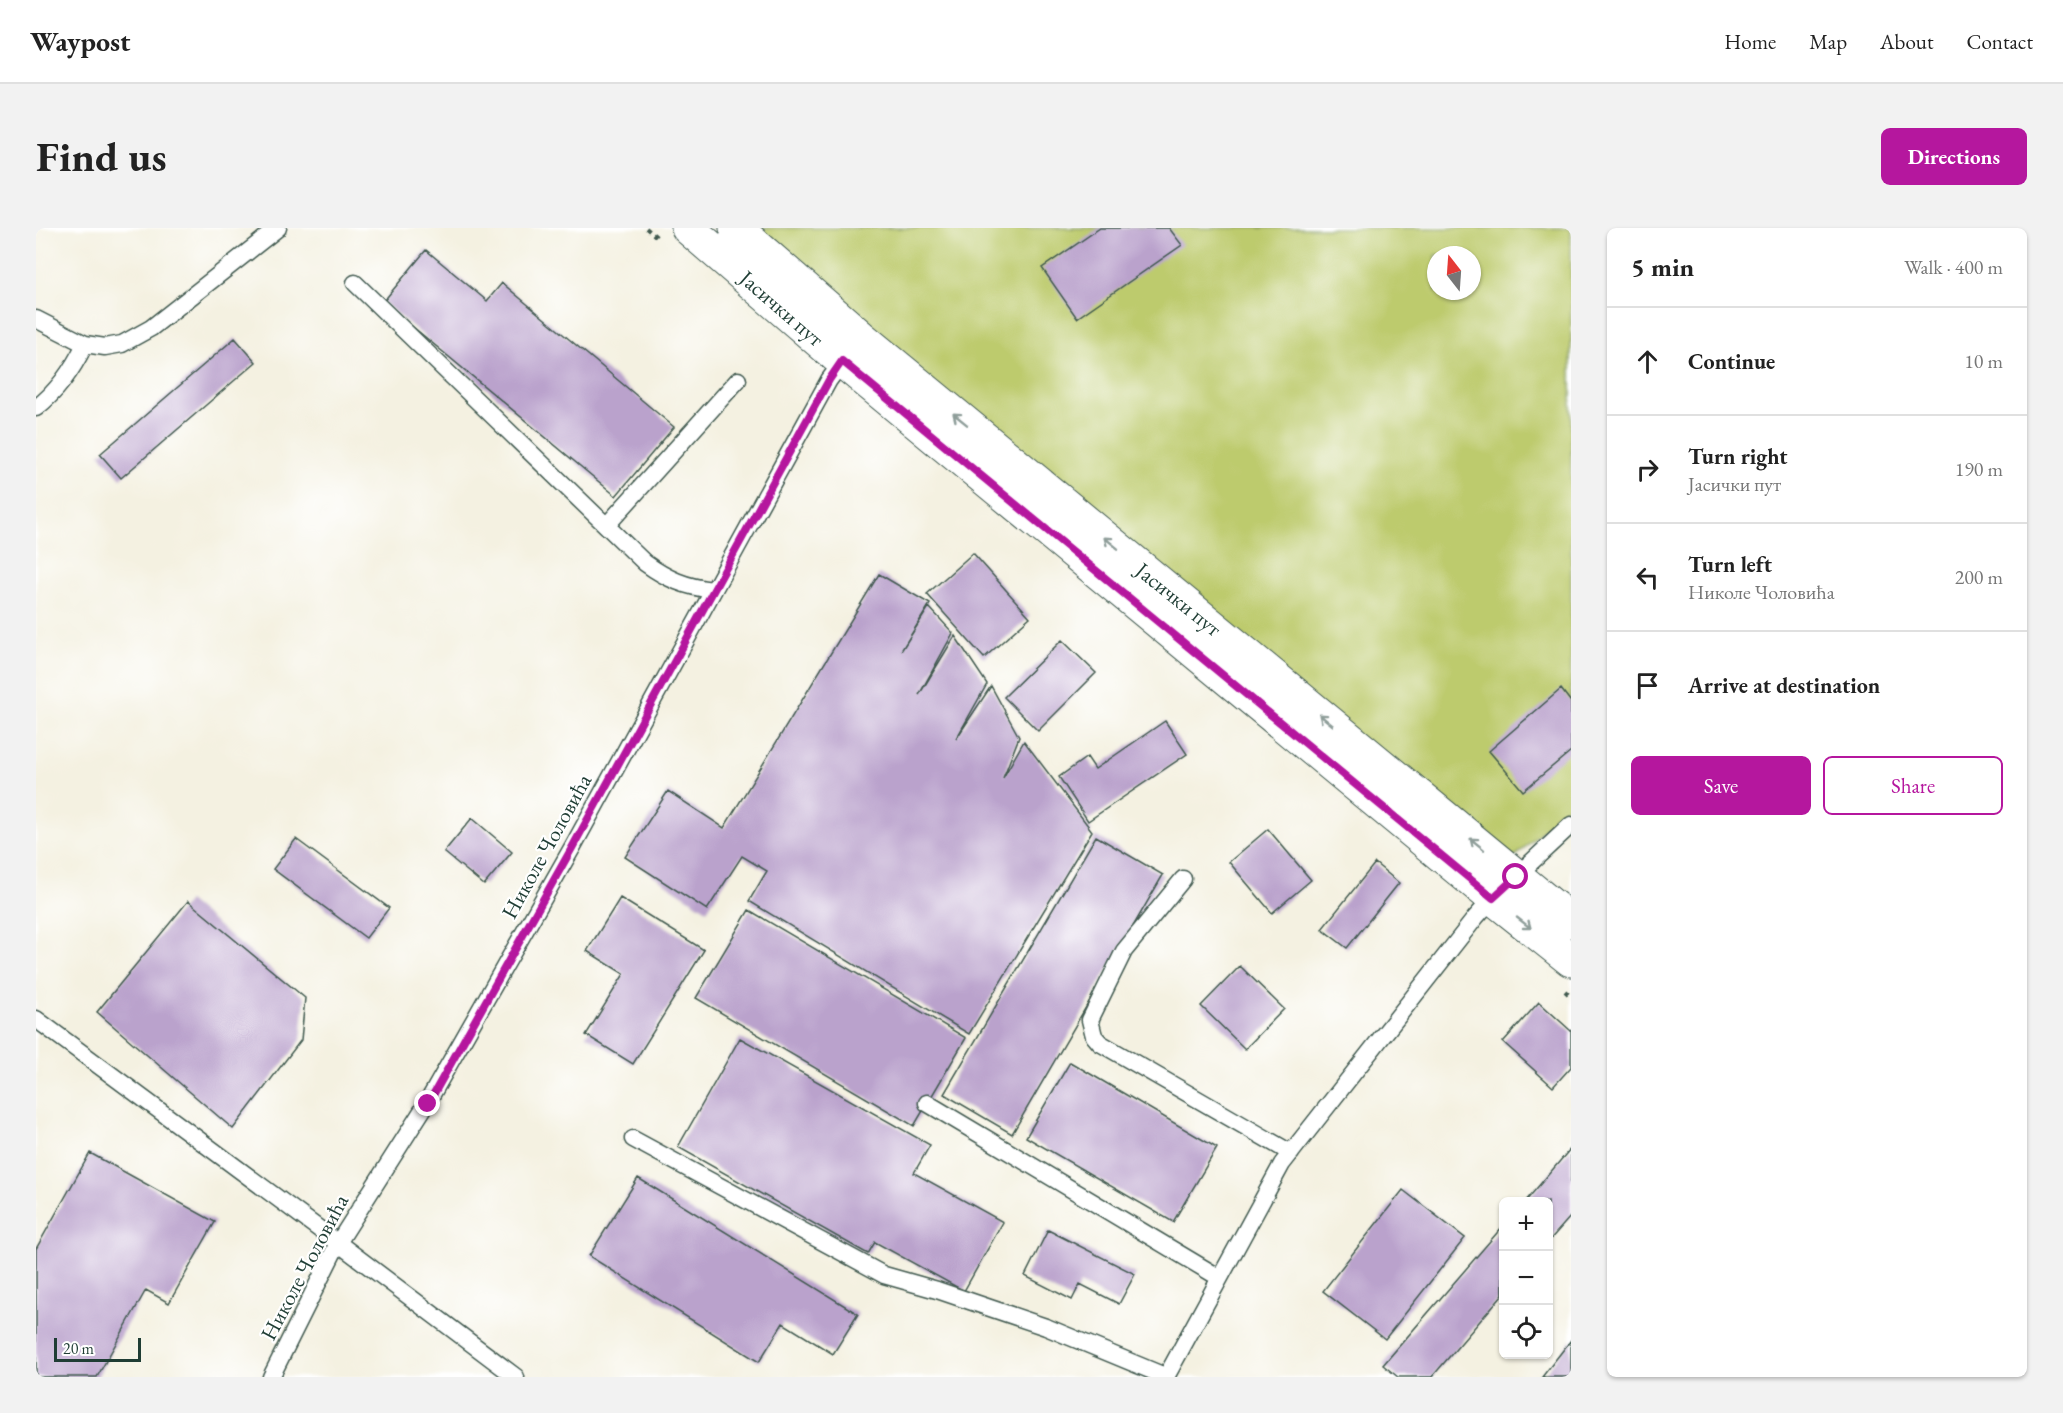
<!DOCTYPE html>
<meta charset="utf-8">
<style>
:root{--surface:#fff;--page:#f2f2f2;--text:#222;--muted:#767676;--line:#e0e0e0;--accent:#b5179e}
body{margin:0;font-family:"EB Garamond",serif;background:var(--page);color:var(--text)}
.controls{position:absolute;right:18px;bottom:18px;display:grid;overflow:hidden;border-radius:9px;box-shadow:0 2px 4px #0004}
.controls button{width:54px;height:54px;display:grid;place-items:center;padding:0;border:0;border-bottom:2px solid var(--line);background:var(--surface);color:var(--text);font:30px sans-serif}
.compass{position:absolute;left:1391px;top:18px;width:54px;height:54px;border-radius:50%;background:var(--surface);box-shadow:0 2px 4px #0004;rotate:343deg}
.scale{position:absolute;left:18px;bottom:15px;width:87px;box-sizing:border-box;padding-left:6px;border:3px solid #1f3d34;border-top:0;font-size:16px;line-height:21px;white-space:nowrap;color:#1f3d34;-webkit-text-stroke:4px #fff;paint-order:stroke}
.stop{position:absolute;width:18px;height:18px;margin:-14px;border:4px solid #b5179e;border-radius:50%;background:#fff}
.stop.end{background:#b5179e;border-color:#fff;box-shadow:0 2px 6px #0008}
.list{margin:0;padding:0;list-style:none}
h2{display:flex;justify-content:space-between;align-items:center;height:78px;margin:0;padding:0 24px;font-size:26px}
h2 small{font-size:20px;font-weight:400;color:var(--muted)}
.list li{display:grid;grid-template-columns:39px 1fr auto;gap:18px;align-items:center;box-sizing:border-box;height:108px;padding:0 24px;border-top:2px solid var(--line)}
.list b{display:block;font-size:22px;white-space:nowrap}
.list p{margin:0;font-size:20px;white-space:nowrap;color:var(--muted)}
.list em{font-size:20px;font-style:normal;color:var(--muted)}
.actions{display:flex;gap:12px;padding:18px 24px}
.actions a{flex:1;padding:14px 0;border:2px solid var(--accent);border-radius:9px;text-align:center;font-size:21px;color:var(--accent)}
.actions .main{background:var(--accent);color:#fff}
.icon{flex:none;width:33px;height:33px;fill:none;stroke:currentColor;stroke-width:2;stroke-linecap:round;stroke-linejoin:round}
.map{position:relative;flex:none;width:1535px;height:1149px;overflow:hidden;border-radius:9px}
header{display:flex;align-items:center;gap:36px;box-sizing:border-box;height:84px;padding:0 30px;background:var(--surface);border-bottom:2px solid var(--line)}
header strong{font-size:28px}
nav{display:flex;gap:33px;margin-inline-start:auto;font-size:21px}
.intro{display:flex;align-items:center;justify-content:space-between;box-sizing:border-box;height:144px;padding:0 36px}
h1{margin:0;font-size:42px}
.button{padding:15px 27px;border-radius:9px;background:var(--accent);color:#fff;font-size:21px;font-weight:700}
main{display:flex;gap:36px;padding:0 36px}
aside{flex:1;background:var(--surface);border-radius:9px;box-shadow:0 2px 4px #0004}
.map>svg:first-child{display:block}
.green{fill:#bdcb6d;stroke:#6e8450;stroke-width:1.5;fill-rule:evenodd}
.building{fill:#baa2cc}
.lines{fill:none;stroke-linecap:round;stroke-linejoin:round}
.service-casing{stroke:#3f584e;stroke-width:19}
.secondary-casing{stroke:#3f584e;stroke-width:35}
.path{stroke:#3f584e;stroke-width:4;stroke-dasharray:4.5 4.5;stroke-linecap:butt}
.service{stroke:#fff;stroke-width:16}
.secondary{stroke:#fff;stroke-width:33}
.oneway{stroke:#8f9e9a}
.route{stroke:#b5179e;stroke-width:8}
.labels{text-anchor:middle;stroke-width:4.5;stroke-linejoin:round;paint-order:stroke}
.street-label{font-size:22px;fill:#1f3d34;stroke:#fff}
</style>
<header>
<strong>Waypost</strong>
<nav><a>Home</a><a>Map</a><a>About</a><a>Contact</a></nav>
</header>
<div class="intro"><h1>Find us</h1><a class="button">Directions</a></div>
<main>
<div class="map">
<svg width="1535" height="1149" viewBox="0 0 1535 1149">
<rect width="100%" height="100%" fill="#fff"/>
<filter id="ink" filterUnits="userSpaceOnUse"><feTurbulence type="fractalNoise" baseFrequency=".0167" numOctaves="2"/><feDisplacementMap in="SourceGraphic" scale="12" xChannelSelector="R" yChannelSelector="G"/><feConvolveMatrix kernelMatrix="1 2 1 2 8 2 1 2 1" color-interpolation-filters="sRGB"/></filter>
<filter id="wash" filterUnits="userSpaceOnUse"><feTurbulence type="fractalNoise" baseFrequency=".008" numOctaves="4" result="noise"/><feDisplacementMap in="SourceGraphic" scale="24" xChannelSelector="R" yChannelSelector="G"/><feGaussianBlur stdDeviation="1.35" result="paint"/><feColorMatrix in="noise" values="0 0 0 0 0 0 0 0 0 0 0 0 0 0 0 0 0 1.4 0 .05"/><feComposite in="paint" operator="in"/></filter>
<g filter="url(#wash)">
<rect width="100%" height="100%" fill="#f4f1e1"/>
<path class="green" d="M700,0H1535V575L1469,639ZM1400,27H1436V63H1400Z"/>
<g id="blocks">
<path class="building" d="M1064,0H1133L1146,17L1041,90L1006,40Z
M390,22L451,73L466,55L638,199L580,268L347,74Z
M199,110L220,134L85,250L64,226Z
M937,325L994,389L948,430L891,366Z
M843,346L894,376L865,423L893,379L917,405L883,467L919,408L951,456L920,511L955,458L983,509L967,550L988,513L1056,603L933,806L713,673L731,643L706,628L671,682L589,629L632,563L688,600Z
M1026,412L1060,445L1002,503L968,469Z
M1525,461L1535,474V523L1487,563L1453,523Z
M1129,493L1151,526L1052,593L1023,549L1051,529L1059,541Z
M436,590L476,624L448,657L408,624Z
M1232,601L1275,652L1236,685L1193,634Z
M1060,608L1127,647L976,906L908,866Z
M260,611L353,680L330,710L237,641Z
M1339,635L1363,655L1311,720L1286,701Z
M584,670L668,722L597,836L550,807L588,746L551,723Z
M152,673L269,770L265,812L197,901L61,784Z
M713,682L930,810L878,898L660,770Z
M1204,738L1248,781L1209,821L1165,778Z
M1503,774L1535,803V839L1517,859L1467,814Z
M704,810L894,917L878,945L967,994L928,1063L839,1014L832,1026L642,919Z
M1034,834L1181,920L1137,994L990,909Z
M1535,920V988L1512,1014V974H1489Z
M54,925L179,994L133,1075L110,1062L61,1149H0V1021Z
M602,950L822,1086L797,1126L747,1095L723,1134L553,1028Z
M1367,962L1429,1010L1349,1111L1287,1063Z
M1467,998V1066L1396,1149H1362L1347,1137Z
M1012,1002L1099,1046L1083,1076L1044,1056L1036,1072L989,1048Z
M1535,1112V1149H1506Z"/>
</g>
</g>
<g filter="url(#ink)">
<use href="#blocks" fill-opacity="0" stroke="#3f584e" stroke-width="1.5"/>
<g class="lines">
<g class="service-casing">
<path id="service" d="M319,55L609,335C631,351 650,359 677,362
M0,91L49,116L69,119L86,116L115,100L242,0
M0,180C22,163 37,141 49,116
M571,297L702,152
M1147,651L1088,723L1054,792L1058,808L1064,815L1255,925
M0,791L302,1015L480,1149
M891,875L1184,1050
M597,911L848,1047L901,1062L1010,1099L1131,1149
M235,1149L302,1015L391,875L536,620L793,152L810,129
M1130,1149L1246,936L1440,689L1457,670L1535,597"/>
</g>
<g class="secondary-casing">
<path id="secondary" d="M652,0L806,133L1457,670L1535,732
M700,0L825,109L1535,693"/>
</g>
<path class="path" d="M610,0L623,11
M1529,763L1535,769"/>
<use href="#service" class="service"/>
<use href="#secondary" class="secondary"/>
</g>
<defs><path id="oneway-shaft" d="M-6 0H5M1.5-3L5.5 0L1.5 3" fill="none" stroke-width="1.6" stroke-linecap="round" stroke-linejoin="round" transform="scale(1.5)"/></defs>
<g class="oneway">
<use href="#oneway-shaft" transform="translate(924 191) rotate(-141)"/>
<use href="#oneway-shaft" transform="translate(1075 315) rotate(-141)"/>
<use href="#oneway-shaft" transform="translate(1290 492) rotate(-141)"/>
<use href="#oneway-shaft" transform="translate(1441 616) rotate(-141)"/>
<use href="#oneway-shaft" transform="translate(1488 695) rotate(38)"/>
</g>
</g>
<g class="lines" filter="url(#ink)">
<path class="route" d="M392,876L536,620L793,152L806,133L1457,670L1480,649"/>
</g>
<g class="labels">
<g class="street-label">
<text transform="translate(746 80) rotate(41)" y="8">Јасички пут</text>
<text transform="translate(1143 371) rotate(39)" y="8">Јасички пут</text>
<text transform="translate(510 618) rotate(-61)" y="8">Николе Чоловића</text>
<text transform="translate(268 1039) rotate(-62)" y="8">Николе Чоловића</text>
</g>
</g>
</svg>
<div class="controls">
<button>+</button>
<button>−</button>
<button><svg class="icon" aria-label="locate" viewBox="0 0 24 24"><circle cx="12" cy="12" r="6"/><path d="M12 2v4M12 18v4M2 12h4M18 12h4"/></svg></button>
</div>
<svg class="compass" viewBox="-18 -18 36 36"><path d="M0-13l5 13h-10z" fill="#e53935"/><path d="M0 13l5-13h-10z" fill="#767676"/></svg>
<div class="scale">20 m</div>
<div class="stop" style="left:1480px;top:649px"></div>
<div class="stop end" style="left:392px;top:876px"></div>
</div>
<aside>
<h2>5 min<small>Walk · 400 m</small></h2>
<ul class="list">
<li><svg class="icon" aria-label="ahead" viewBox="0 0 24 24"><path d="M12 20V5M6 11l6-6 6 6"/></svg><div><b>Continue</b></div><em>10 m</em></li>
<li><svg class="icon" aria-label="right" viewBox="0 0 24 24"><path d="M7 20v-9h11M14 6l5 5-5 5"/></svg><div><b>Turn right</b><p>Јасички пут</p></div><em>190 m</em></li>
<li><svg class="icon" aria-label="left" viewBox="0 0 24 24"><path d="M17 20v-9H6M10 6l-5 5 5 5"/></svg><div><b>Turn left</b><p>Николе Чоловића</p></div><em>200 m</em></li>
<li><svg class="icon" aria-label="arrive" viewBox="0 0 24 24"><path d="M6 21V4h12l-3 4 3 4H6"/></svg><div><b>Arrive at destination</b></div></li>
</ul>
<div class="actions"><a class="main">Save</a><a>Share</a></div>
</aside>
</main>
